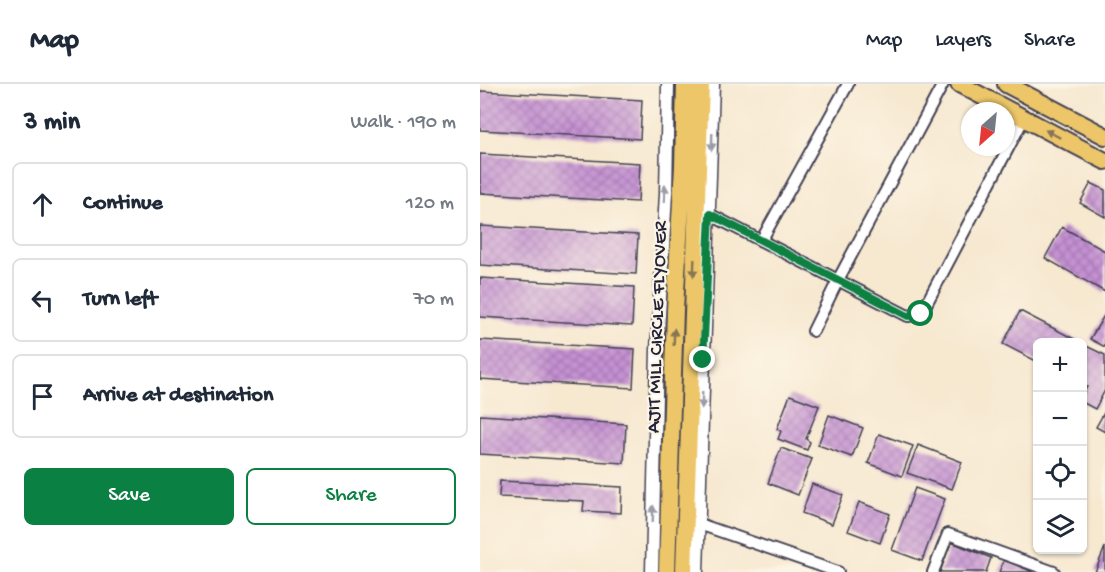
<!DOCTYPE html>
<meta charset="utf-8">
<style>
:root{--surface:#fff;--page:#f2f2f3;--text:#1f2937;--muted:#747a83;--line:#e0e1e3;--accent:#0b8043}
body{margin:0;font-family:"Gochi Hand",sans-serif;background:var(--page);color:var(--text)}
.controls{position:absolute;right:18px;bottom:18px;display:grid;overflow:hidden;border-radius:9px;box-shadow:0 2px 4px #0004}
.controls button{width:54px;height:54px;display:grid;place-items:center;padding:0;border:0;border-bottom:2px solid var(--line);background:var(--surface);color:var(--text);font:30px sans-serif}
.compass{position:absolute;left:481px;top:18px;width:54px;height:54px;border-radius:50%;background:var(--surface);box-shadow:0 2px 4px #0004;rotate:207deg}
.stop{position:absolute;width:18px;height:18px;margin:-14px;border:4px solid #0b8043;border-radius:50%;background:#fff}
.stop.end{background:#0b8043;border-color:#fff;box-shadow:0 2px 6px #0008}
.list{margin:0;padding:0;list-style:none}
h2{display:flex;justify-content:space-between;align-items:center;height:78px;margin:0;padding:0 24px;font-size:26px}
h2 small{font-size:20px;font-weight:400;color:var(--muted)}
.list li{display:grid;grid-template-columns:39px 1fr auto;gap:18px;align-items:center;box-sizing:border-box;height:84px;margin:0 12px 12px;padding:0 12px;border:2px solid var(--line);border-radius:9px}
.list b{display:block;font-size:22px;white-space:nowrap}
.list em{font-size:20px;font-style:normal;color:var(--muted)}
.actions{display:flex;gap:12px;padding:18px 24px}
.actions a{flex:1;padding:14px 0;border:2px solid var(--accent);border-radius:9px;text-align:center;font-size:21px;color:var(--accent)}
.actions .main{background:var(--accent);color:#fff}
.icon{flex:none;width:33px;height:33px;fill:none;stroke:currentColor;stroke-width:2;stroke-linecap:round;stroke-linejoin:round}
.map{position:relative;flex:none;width:625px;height:488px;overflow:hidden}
header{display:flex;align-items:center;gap:36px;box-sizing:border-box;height:84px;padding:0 30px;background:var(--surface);border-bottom:2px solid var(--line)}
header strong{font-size:28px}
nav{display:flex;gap:33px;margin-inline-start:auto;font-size:21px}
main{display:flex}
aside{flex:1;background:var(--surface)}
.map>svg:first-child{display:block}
.building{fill:url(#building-cross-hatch)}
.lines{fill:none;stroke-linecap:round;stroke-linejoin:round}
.minor-casing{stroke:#424051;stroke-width:14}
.tertiary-casing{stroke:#424051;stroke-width:15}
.primary-casing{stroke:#424051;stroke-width:20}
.minor{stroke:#fff;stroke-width:10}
.tertiary{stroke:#fff;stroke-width:12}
.primary{stroke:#ecc669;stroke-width:16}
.oneway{fill:#877452}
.oneway2{fill:#9c9ca7}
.route{stroke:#0b8043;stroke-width:8}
.labels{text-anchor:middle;stroke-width:4.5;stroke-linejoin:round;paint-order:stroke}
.street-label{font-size:20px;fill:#22223b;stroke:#fcf5e5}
</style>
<header>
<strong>Map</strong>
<nav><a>Map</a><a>Layers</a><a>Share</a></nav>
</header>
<main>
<aside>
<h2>3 min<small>Walk · 190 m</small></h2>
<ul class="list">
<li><svg class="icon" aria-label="ahead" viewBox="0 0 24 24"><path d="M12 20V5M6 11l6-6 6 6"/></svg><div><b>Continue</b></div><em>120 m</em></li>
<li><svg class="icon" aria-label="left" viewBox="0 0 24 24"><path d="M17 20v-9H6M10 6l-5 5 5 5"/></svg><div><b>Turn left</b></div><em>70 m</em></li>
<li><svg class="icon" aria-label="arrive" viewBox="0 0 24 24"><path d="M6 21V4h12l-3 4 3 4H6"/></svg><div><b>Arrive at destination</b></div></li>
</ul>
<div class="actions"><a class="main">Save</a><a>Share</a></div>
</aside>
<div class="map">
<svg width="625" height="488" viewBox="0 0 625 488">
<defs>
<pattern id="building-cross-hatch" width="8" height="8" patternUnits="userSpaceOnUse" patternTransform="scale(1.5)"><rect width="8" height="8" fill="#c591d3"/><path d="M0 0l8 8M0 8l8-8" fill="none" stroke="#a076ac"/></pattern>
</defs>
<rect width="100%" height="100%" fill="#fcf5e5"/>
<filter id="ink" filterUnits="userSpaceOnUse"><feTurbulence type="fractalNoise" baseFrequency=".0167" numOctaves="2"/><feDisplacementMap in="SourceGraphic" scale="12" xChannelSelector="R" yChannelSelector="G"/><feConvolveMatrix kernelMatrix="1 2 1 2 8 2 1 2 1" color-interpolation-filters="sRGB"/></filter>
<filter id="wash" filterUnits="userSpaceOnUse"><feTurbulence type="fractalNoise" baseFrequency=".008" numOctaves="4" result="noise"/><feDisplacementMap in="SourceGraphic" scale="24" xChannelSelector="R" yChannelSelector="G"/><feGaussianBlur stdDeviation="1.35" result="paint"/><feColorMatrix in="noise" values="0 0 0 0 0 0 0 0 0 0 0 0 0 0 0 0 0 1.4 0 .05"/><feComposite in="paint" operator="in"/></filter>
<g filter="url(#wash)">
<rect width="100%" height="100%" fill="#f7e8d0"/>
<g id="blocks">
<path class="building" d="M0,7L162,16L160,55L0,46Z
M0,70L160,79L158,118L0,109Z
M611,99L625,106V133L600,119Z
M0,142L158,151L156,190L0,181Z
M582,143L625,167V208L565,174Z
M0,194L154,203L152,242L0,233Z
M540,227L600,258H558V278L523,260Z
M625,230V263L610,255Z
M0,256L155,265L153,304L0,295Z
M602,260L625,271V306L615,325L602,318V312L607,303L602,301Z
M310,311L339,322L326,355L330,358L327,366L298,355L301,347L297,345Z
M625,327V348L616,343Z
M0,331L146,340L144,379L0,370Z
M349,331L383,344L372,373L338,361Z
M399,350L433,362L422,392L388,379Z
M438,361L482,378L472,405L427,389Z
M301,364L332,375L318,411L288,399Z
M20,397L142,403L141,429L103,427L104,417L19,413Z
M332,400L363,411L352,440L322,429Z
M435,404L465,415L442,477L412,466Z
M379,418L410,430L400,459L368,447Z
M471,458L511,474L506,488H460Z
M625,463V488H615Z
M524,476L553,488H519Z"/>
</g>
</g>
<g filter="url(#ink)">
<use href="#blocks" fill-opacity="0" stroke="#424051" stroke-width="1.5"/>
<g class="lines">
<g class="minor-casing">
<path id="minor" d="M229,130L428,232L441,230L544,34
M281,157L368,0
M333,247L358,196L463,0
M219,440L358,488
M453,488L468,450L574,488"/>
</g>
<g class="tertiary-casing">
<path id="tertiary" d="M172,488L177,266L186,109L188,0
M217,488L233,0"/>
</g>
<g class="primary-casing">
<path id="primary" d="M479,0L625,77
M526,0L625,52
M187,488L195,226L203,82L205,0
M204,488L221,0"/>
</g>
<use href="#minor" class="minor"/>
<use href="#tertiary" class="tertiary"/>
<use href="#primary" class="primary"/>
</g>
<defs><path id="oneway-solid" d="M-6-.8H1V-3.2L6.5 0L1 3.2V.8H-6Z" transform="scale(1.5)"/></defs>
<g class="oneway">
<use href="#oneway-solid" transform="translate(573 50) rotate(-152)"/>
<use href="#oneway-solid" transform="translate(214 184) rotate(92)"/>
<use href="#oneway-solid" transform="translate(194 253) rotate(-88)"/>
</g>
<g class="oneway2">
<use href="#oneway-solid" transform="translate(232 58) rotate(92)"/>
<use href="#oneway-solid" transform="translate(185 109) rotate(-88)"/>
<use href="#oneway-solid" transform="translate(222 316) rotate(92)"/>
<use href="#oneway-solid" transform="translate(173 430) rotate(-88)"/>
</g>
</g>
<g class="lines" filter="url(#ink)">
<path class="route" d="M223,276L230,130L428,232L441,230"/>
</g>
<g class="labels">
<g class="street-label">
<text transform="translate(175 243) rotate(-88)" y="7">AJIT MILL CIRCLE FLYOVER</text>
</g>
</g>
</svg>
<div class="controls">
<button>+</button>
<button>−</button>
<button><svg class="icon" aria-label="locate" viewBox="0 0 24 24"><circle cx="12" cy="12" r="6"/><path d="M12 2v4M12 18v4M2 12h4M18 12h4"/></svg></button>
<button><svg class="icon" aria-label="layers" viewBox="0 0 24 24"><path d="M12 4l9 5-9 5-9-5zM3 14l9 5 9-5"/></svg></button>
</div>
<svg class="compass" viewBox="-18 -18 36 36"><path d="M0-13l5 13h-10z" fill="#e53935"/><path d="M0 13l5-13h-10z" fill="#747a83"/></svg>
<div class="stop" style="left:441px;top:230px"></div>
<div class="stop end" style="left:223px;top:276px"></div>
</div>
</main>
